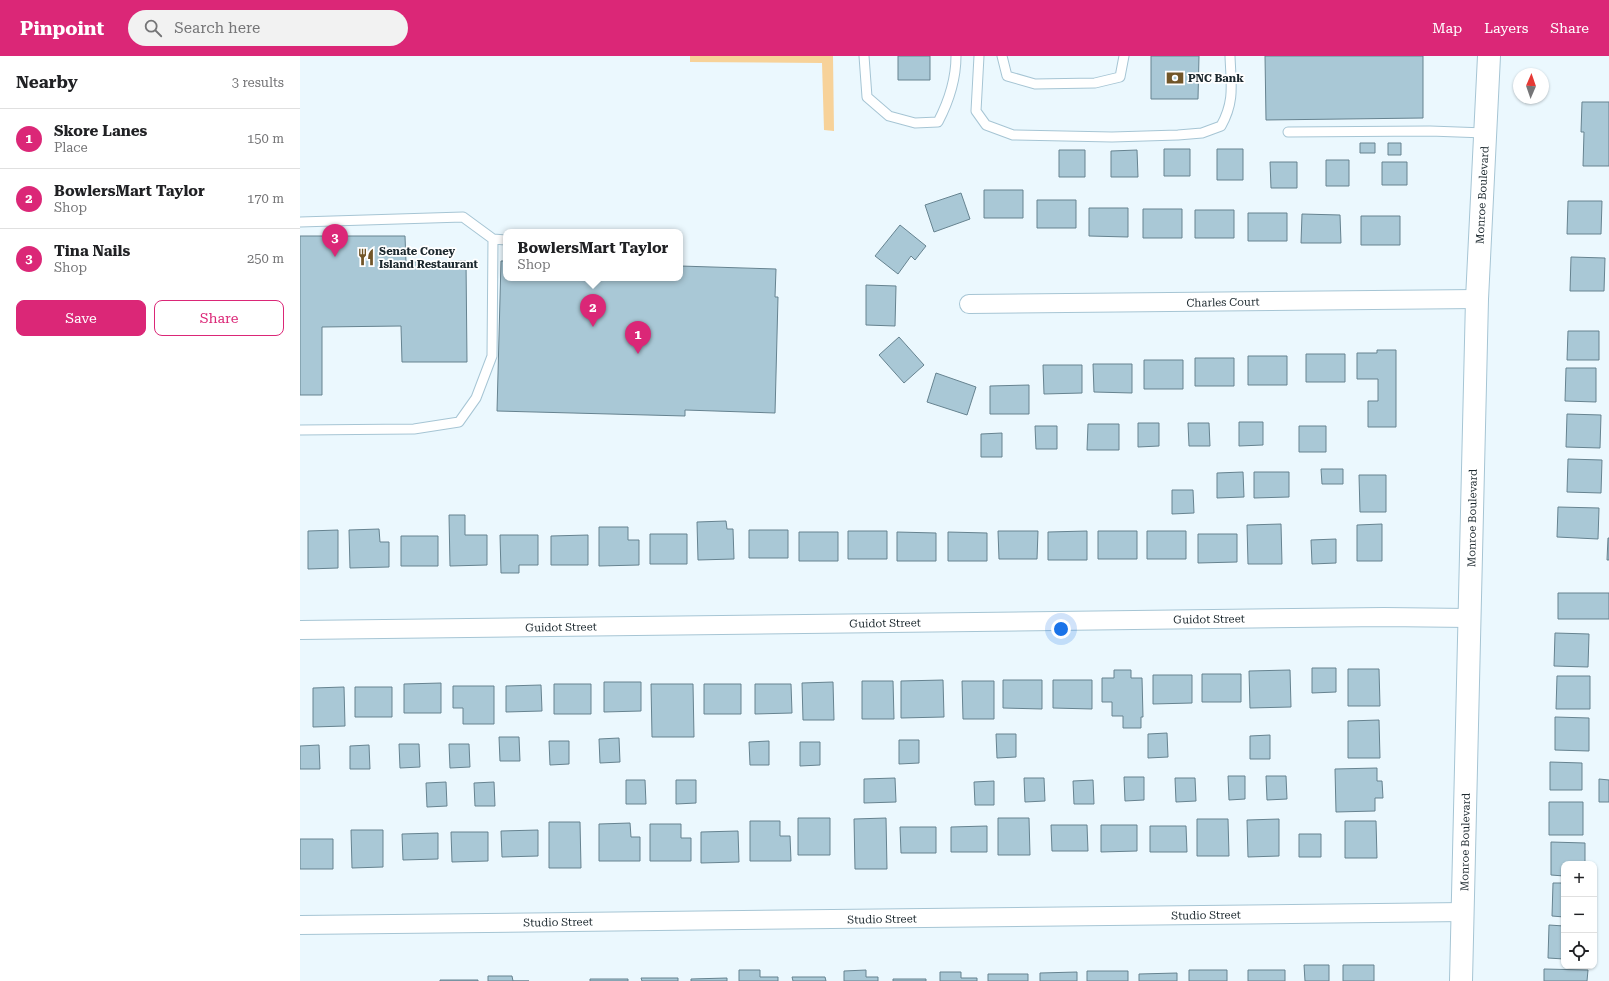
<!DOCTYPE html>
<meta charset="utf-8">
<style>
:root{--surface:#fff;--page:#f2f2f2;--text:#202124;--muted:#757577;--line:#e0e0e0;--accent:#db2777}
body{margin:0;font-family:"Roboto Serif",serif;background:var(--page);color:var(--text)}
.controls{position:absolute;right:12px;bottom:12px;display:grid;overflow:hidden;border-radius:8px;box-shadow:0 1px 3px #0004}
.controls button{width:36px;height:36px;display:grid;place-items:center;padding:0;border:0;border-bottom:1px solid var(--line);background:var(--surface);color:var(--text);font:20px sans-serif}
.compass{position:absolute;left:1213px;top:12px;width:36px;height:36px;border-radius:50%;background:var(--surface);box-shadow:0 1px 3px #0004;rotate:2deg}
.you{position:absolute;left:761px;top:573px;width:14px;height:14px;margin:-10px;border:3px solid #fff;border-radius:50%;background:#1a73e8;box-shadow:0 0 0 6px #1a73e833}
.badge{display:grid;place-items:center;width:26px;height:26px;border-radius:50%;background:var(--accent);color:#fff;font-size:13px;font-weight:700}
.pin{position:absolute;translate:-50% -33px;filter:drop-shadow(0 1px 2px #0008)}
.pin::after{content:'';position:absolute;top:21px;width:14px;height:12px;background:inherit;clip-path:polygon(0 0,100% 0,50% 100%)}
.popup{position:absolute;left:203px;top:173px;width:180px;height:52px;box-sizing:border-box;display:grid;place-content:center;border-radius:8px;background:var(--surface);filter:drop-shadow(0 1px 3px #0005);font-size:13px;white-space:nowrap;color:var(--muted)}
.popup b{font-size:15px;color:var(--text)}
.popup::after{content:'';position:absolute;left:50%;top:100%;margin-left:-8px;border:8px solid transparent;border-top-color:var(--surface)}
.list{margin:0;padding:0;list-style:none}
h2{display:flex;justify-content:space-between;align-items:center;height:52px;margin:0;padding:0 16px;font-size:17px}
h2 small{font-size:13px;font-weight:400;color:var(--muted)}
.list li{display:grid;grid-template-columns:26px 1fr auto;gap:12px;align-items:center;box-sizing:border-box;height:60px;padding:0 16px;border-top:1px solid var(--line)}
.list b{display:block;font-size:15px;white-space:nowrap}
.list p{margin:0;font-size:13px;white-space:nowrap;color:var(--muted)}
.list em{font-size:13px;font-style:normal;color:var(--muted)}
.actions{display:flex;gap:8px;padding:12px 16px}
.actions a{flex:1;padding:9px 0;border:1px solid var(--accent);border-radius:8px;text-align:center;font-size:14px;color:var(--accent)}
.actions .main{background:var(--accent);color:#fff}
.icon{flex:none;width:22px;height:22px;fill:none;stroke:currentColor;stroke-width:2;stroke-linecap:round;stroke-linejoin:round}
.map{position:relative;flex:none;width:1309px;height:925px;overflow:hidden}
header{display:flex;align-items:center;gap:24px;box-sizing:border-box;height:56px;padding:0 20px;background:var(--accent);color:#fff}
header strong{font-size:19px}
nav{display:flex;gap:22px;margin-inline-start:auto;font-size:14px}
.search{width:280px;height:36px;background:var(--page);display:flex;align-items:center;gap:10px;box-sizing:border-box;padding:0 14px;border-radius:22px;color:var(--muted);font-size:15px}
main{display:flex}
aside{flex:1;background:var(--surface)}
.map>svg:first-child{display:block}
.green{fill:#f7d299}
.building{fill:#a9c8d6;stroke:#668390}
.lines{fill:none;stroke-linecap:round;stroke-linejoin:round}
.service-casing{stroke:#a6c5d4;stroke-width:11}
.minor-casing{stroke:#a6c5d4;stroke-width:20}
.tertiary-casing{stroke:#a6c5d4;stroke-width:24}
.service{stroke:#fff;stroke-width:9}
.minor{stroke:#fff;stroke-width:18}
.tertiary{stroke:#fff;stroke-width:22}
.labels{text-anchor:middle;stroke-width:3.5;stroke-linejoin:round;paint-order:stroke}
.poi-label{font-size:11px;font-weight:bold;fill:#1c282e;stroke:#fff;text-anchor:start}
.street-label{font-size:11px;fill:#1c282e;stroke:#fff}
</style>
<header>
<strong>Pinpoint</strong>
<div class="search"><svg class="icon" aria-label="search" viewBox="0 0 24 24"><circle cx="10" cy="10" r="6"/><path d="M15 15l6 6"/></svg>Search here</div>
<nav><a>Map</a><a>Layers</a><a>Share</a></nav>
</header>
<main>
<aside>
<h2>Nearby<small>3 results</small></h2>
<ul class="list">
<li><span class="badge">1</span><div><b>Skore Lanes</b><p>Place</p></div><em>150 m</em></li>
<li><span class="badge">2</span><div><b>BowlersMart Taylor</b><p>Shop</p></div><em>170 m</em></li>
<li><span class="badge">3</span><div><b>Tina Nails</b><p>Shop</p></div><em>250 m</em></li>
</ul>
<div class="actions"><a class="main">Save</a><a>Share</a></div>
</aside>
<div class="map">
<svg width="1309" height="925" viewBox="0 0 1309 925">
<rect width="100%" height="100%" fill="#ebf8fe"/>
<path class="green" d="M390,0H533L534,75L524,74L522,7L390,6Z"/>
<path class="building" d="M598,0H630V24H598Z
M851,0H899L898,43H851Z
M965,0H1123V62L966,64Z
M1282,46H1309V110H1283L1284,76H1281Z
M1060,87H1075V97H1060Z
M1088,87H1101V99H1088Z
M864,93H890V120H864Z
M917,93H943V124H917Z
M759,94H785V121H759Z
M837,94L838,121H811V95Z
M1026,104H1049V130H1026Z
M970,106H997V132H971Z
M1082,106H1107V129H1082Z
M684,134H723V162H684Z
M661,137L670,163L634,176L625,149Z
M737,144H776V172H737Z
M1268,145H1302L1301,178H1267Z
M789,152H828V181L789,180Z
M843,153H882V182H843Z
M895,154H934V182H895Z
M948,157H987V185H948Z
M1002,158L1040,159L1041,187H1001Z
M1061,160H1100V189H1061Z
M600,169L626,190L615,204L611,200L598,218L575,200Z
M0,180H105L106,206L166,205L167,306H102L101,270L22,271V339H0Z
M1271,201L1305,202L1304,235H1270Z
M201,205H206V222H380V210L476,213L475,241H478L475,357L385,354V360L197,355Z
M566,229L596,230L595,270L566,269Z
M1268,275H1299V304H1267Z
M599,281L624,309L604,327L579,299Z
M1077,294H1096V371H1068V345H1078V323H1057V297H1077Z
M1006,298H1045V326H1006Z
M948,300H987V329H948Z
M895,302H934V330H895Z
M844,304H883V333H844Z
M793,308H832V337L794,336Z
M743,309H782V337L744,338Z
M1266,312H1296V346L1265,345Z
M636,317L676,331L667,359L627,346Z
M729,329V358H690V330Z
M1267,358L1301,359L1300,392L1266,391Z
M939,366H963V389L939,390Z
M838,367H859V390L838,391Z
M888,367H909L910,390H889Z
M788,368H819V394H787Z
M735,370H757V393H736Z
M999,370H1026V396H999Z
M702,377V401H681V378Z
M1268,403L1302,404L1301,437L1267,436Z
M1021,413H1043V428H1022Z
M943,416L944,441L917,442V417Z
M954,416H989V441L954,442Z
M1059,419H1086V456H1060Z
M872,434H893L894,457L872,458Z
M1258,451L1299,452L1298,483L1257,481Z
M149,459H165V479H187V509L150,510Z
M426,465L427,473H433L434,503L398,504L397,466Z
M981,468L982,508H948L947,469Z
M1082,468V505H1057V469Z
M299,471H328V484H339V509L299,510Z
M79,473L80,486H89V511L50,512L49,474Z
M38,474V512L8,513V475Z
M449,474H488V502H449Z
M548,475H587V503H548Z
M698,475H738L737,503H699Z
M787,475V504H748V476Z
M798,475H837V503H798Z
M847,475H886V503H847Z
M499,476H538V505H499Z
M597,476L636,477V505H597Z
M648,476L687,477V505H648Z
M350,478H387V508H350Z
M898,478H937V506L898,507Z
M200,479H238V509H219V517H201Z
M288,479V509H251V480Z
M101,480H138V510H101Z
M1308,482H1309V504H1307Z
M1036,483V507L1012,508L1011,484Z
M1258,537H1309V563H1258Z
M1255,577L1289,578L1288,611L1254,610Z
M1012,612H1036V636L1012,637Z
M1048,613H1079L1080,650H1048Z
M814,614H831V622H842L843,661H841V672H823V660H812V646H802V622H814Z
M990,614L991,651L950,652L949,615Z
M902,618H941V646H902Z
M853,619H892V647L853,648Z
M1257,620H1290V653H1256Z
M643,624L644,661L601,662V625Z
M703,624H742V653L703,652Z
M753,624H792V653L753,652Z
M562,625H593L594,663H562Z
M662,625H694V663H663Z
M304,626H341V655L304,656Z
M533,626L534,664H503L502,627Z
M141,627V657H104V628Z
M254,628H291V658H254Z
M351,628H393L394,681H352Z
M404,628H441V658H404Z
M455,628H491L492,657L455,658Z
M241,629L242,655L206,656V630Z
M153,630H194V668H163V652H153Z
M44,631L45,670L13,671V632Z
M55,631H92V661H55Z
M1255,661L1289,662V695L1255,694Z
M1079,664L1080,702H1048V665Z
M867,677L868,701L848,702V678Z
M696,678H716V701L697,702Z
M970,679V703H950V680Z
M199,681H219L220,705H200Z
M319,682L320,706L300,707L299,683Z
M599,684H619V707L599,708Z
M249,685H269V708L250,709Z
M469,685V709H450L449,686Z
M500,686H520V709L500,710Z
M99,688H119L120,711L100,712Z
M149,688H169L170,711L150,712Z
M19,689L20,713H0V690Z
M69,689L70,713H50V690Z
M1250,706L1282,707V734H1250Z
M1077,712V725H1082L1083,742H1075V755L1036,756L1035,713Z
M928,720H945V743L929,744Z
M966,720H986L987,743L967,744Z
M824,721H844V744L825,745Z
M595,722L596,746L564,747V723Z
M724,722H744L745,745L725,746Z
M875,722H895L896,745L876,746Z
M1299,723L1309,724V746H1299Z
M326,724H345L346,748H326Z
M376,724H396V747L376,748Z
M793,724L794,748H774L773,725Z
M694,725V749H675L674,726Z
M146,726L147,750L127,751L126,727Z
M194,726L195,750H175L174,727Z
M1249,746H1283V779H1249Z
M498,762H530V799H498Z
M586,762L587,813H555L554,763Z
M698,762H729L730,799H698Z
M897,763H928L929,800H897Z
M979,763V800L948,801L947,764Z
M450,765H480V780H490L491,805H450Z
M1045,765H1076L1077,802H1045Z
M249,766H280L281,812H249Z
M330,767L331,781H340V805H299V768Z
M350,768H381V782H391V805H350Z
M751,769H787L788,795H752Z
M801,769H837V795L801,796Z
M687,770V796H651V771Z
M850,770H886L887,796H850Z
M600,771H636V797H601Z
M51,774H83V811L52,812Z
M238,774V800L202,801L201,775Z
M438,775L439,806L401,807V776Z
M151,776H188V805L152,806Z
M138,777V803L103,804L102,778Z
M999,778H1021V801H999Z
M0,783H33V813H0Z
M1251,786L1285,787V808H1264V820L1251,819Z
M1253,827H1264V861L1252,860Z
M1249,869L1264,870V903L1248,902Z
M1004,909H1029V925H1005Z
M1043,909H1074V925H1043Z
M1244,913L1288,914L1287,925H1244Z
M439,914H460V921H478V925H439Z
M566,914V921H578V925H544V915Z
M889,914H927V925H889Z
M948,914H985V925H948Z
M787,915H828V925H787Z
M640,916H661V922H677V925H640Z
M777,916V925H740V917Z
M877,917V925H839V918Z
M688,918H728V925H688Z
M188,920H212L213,925H229H188Z
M492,921H525L526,925H493Z
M341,922H378V925H342Z
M427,922V925H391V923Z
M290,923H328V925H290Z
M593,923H626V925H593Z
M140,924H178V925H140Z"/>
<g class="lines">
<g class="service-casing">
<path id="service" d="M564,0L567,41L589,60L615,67L638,66C649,45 656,24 656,0
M679,0L676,55L686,69L713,79L812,81L878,79L902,77L921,70C935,45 931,28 930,0
M702,0L707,20L735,28L795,27L820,21L824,0
M988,76L1130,75L1185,77
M0,166L163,161L193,183L206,184
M0,374L114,373L159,366L176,342L192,300L193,183"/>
</g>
<g class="minor-casing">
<path id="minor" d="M669,248L1177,243
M0,574L1084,561L1169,562
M0,869L1164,856"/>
</g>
<g class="tertiary-casing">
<path id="tertiary" d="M1161,925L1177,243L1189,0"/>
</g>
<use href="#service" class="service"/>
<use href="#minor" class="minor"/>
<use href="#tertiary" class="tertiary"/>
</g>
<defs>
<g id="bank-bare" transform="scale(1.38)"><path d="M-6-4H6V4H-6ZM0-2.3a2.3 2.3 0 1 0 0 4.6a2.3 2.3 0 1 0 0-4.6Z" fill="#725629" stroke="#fff" stroke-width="2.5" paint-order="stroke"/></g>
<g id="restaurant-bare" transform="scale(1.38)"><path d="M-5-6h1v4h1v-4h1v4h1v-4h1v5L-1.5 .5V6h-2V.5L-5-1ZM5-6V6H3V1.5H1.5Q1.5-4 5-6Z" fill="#725629" stroke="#fff" stroke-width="2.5" paint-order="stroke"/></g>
</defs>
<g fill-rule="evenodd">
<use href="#bank-bare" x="875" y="22"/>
<use href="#restaurant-bare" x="66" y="201"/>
</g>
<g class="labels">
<g class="poi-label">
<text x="888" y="26">PNC Bank</text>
<text x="79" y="199">Senate Coney<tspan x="79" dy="13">Island Restaurant</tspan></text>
</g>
<g class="street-label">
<text transform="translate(1182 139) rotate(-87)" y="4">Monroe Boulevard</text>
<text transform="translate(923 246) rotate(-1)" y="4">Charles Court</text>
<text transform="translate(1172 462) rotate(-89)" y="4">Monroe Boulevard</text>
<text transform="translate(909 563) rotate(-1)" y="4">Guidot Street</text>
<text transform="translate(585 567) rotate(-1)" y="4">Guidot Street</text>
<text transform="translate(261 571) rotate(-1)" y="4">Guidot Street</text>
<text transform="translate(1165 786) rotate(-89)" y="4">Monroe Boulevard</text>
<text transform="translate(906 859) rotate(-1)" y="4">Studio Street</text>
<text transform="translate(582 863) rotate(-1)" y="4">Studio Street</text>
<text transform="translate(258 866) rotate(-1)" y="4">Studio Street</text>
</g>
</g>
</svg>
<div class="controls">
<button>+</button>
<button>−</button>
<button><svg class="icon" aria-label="locate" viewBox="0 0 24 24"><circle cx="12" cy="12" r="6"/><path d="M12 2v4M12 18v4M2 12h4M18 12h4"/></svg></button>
</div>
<svg class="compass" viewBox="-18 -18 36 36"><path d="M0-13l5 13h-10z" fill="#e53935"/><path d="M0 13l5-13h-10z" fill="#757577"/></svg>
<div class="you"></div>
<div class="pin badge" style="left:338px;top:298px">1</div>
<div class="pin badge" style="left:293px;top:271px">2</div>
<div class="popup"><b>BowlersMart Taylor</b>Shop</div>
<div class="pin badge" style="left:35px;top:201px">3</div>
</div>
</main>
